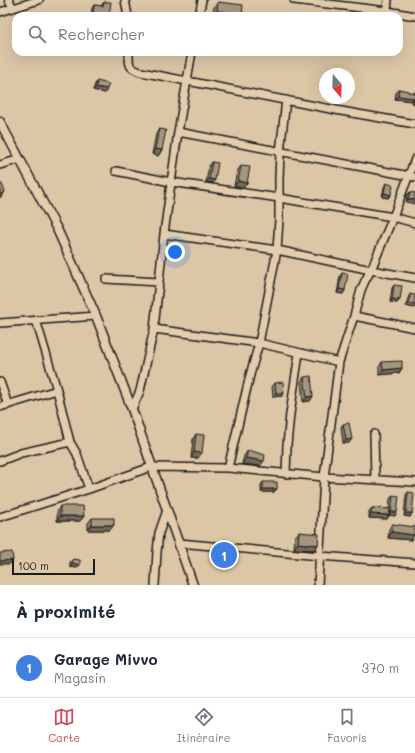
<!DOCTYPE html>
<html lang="fr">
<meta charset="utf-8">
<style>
:root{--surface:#fff;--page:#f6f6f7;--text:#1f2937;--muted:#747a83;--line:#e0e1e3;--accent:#d1495b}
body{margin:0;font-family:Mali,sans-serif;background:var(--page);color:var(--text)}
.compass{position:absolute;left:319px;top:68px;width:36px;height:36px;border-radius:50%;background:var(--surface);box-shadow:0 4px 16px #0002;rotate:161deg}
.scale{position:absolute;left:12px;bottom:10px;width:83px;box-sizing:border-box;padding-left:4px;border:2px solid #1c1c1c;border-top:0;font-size:11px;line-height:14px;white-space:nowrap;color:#1c1c1c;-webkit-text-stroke:3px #e3cdac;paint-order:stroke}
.you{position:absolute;left:175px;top:252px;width:14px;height:14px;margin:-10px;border:3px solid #fff;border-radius:50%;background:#1a73e8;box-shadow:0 0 0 6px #1a73e833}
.badge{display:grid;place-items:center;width:26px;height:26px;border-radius:50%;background:var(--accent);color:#fff;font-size:13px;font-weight:700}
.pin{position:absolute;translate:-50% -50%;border:2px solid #fff;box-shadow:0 1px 4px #0006}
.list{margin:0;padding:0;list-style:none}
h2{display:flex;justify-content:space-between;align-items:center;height:52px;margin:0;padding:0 16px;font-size:17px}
h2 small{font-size:13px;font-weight:400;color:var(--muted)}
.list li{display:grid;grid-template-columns:26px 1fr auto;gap:12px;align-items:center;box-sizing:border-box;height:60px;padding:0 16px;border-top:1px solid var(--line)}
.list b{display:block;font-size:15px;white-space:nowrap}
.list p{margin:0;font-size:13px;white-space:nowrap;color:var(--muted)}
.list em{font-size:13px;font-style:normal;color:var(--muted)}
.icon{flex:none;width:22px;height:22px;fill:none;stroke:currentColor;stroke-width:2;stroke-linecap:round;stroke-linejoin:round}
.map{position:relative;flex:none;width:415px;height:585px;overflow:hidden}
.search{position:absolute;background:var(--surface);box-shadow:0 4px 16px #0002;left:12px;right:12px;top:12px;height:44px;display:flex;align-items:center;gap:10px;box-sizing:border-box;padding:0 14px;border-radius:12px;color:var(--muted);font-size:15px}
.sheet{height:112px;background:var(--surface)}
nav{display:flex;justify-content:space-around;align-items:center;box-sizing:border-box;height:56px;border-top:1px solid var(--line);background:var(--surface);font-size:11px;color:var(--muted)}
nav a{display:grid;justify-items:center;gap:2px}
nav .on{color:var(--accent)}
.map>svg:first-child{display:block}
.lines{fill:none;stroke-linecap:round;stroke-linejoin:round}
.minor-casing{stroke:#1c1c1c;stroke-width:10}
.major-casing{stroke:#1c1c1c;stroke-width:11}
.minor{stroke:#e3cdac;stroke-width:7}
.major{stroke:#e3cdac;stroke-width:8}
.wall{fill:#8e816d;stroke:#1c1c1c}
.shaded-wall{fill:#746959;stroke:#1c1c1c}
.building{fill:#a5967f;stroke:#1c1c1c}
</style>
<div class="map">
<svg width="415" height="585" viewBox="0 0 415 585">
<rect width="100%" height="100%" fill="#dbc6a6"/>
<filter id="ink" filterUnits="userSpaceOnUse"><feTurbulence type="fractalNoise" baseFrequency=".025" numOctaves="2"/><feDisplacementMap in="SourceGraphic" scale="8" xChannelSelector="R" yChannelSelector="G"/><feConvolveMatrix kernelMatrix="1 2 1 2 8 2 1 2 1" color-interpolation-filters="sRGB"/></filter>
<g filter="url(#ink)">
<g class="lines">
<g class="minor-casing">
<path id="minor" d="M9,0L13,8
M125,0L128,16
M294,0L387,11L415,16
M387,11L388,0
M0,12L39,0
M199,16L202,0
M129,52C129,65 128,68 141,72L341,111L415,124
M178,132L415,177
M0,165L20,159
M116,171L171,182L279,198L393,217L415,223
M164,234L277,250L371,270L415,278
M106,279L159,282
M354,316L415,328
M36,320L57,390L70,442L77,454L89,489
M0,323L96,316
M154,329L259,343L339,362
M0,382L8,405
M0,407L57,390
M132,409L140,391L154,329L164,234L178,132L192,52
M374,434L375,480
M0,461L21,453L70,442
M228,468L250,375L259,343L277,250L279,220V179L280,152L286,100
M286,474L287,445L290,414L299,353
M0,517L89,489L151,467L228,468L324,477L415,482
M179,543L320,556L415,563
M155,585L157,552L159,533L167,510
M318,585L324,477L339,362L354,316L361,290L365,281L371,270L393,217L415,159"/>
</g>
<g class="major-casing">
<path id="major" d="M0,122L57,229L96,316L132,409L167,510L193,585"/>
</g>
<use href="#minor" class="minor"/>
<use href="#major" class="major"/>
</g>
<path class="wall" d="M104,2L109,16H91L92,8L94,5L101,6Z
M218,2L242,14L241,16H213L214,7Z
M97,81L105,93L93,90L95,84Z
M399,89L408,92L415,93V103H411L412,101L395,99L396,93Z
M159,129L162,150L158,156L152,154L156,134Z
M212,162L213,183L206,182L209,166Z
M241,166L243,188L234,186L237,171Z
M386,183L388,198L382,197L384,187Z
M410,192L415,193L406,202L407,195Z
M342,273L345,290L343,294L337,293L340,276Z
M394,285L397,303L390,302L392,288Z
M410,294L414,308L406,306L408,298Z
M382,362L402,368L399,373L379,375V367Z
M304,377L313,396L310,401L303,402L301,382Z
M275,383L282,396L273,397L272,387Z
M343,424L349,443H343L341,427Z
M196,434L198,458H191L193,439Z
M248,450L260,466L242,464L244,456Z
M263,482L274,492H261V485Z
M408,492L412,513L410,517L404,516L406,495Z
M393,495L395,516L390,515L387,519L369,518V511L372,508L389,509L390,499Z
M60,506L84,516L80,521H57V512Z
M92,518L110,530H88V523Z
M392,524L414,535L411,540L388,538L389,529Z
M299,532L318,545L314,550L294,549L295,537Z
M73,559L80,565L77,568L70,567V562Z"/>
<path class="shaded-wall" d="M217,11L242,14L241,16H213Z
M96,87L107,89L105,93L93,90Z
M398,96L414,98L412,101L395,99Z
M414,99H415V103H411Z
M155,149L162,150L158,156L152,154Z
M209,179L215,180L213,183L206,182Z
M238,181L247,183L243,188L234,186Z
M5,192L1,197L0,198V194Z
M384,193L391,195L388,198L382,197Z
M408,199L415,200V204L406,202Z
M339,289L345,290L343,294L337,293Z
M392,299L400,300L397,303L390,302Z
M409,303L415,304V306L414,308L406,306Z
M402,368L399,373L379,375L383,370Z
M276,393H284L282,396L273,397Z
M313,396L310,401L303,402L307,397Z
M352,439L349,443H343L346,440Z
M194,452L202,453L198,458H191Z
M246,458L264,461L260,466L242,464Z
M263,489H277L274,492H261Z
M391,512H397L395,516L389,515Z
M406,513H412L410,517L404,516Z
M371,514L389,515L387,519L369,518Z
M60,516H84L80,521H57Z
M92,525H114L110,530H88Z
M392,532L414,535L411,540L388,538Z
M298,543L318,545L314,550L294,549Z
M13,560L10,564H0V561Z
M72,563L80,565L77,568L70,567Z"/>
<path class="building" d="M104,2H111L109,16H99L93,15L94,5L103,6Z
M218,2L243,5L242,14L217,11Z
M97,81L109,84L107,89L96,87Z
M399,89L408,91V92L415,93V99H414V98L398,96Z
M159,129L166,130L162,150L155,149Z
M212,162L218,163L215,180L209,179Z
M241,166L250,167L247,183L238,181Z
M386,183L393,185L391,195L384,193Z
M0,184H2L5,192L0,194Z
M410,192L415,193V200L408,199Z
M342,273L348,274L345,290L339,289Z
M394,285L402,286L400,300L392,299Z
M410,294L415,295V304L409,303Z
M402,361V368L383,370L382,362Z
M311,376L313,396L307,397L304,377Z
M283,382L284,393H276L275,383Z
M349,423L352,439L346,440L343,424Z
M196,434L204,435L202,453L194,452Z
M248,450L265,455L264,461L246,458Z
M263,482H277V489H263Z
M408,492L414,493L412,513H406Z
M393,495L399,496L397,512H391Z
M60,506H83L84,516H60Z
M372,508L390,509L389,515L371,514Z
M92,518H114V525H92Z
M392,524L415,527L414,535L392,532Z
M299,532L319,534L318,545L298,543Z
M12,552L13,560L0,561V553Z
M73,559L80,560V565L72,563Z"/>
</g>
</svg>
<svg class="compass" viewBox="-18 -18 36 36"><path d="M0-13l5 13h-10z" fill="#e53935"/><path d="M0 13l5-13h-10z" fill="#747a83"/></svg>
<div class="scale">100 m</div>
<div class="you"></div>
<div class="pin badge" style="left:224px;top:555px;background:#3f7fe0">1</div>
<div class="search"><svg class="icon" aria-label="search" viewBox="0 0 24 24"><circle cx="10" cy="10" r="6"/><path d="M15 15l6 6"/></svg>Rechercher</div>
</div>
<section class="sheet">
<h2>À proximité<small></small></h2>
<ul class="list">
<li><span class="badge" style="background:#3f7fe0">1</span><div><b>Garage Mivvo</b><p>Magasin</p></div><em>370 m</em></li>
</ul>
</section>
<nav>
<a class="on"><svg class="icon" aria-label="map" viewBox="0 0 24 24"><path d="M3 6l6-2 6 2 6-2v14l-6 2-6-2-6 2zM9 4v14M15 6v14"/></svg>Carte</a>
<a><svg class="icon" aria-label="directions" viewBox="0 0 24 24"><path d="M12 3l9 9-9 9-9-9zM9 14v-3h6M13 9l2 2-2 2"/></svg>Itinéraire</a>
<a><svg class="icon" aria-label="saved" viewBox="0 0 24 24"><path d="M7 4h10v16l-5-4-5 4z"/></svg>Favoris</a>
</nav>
